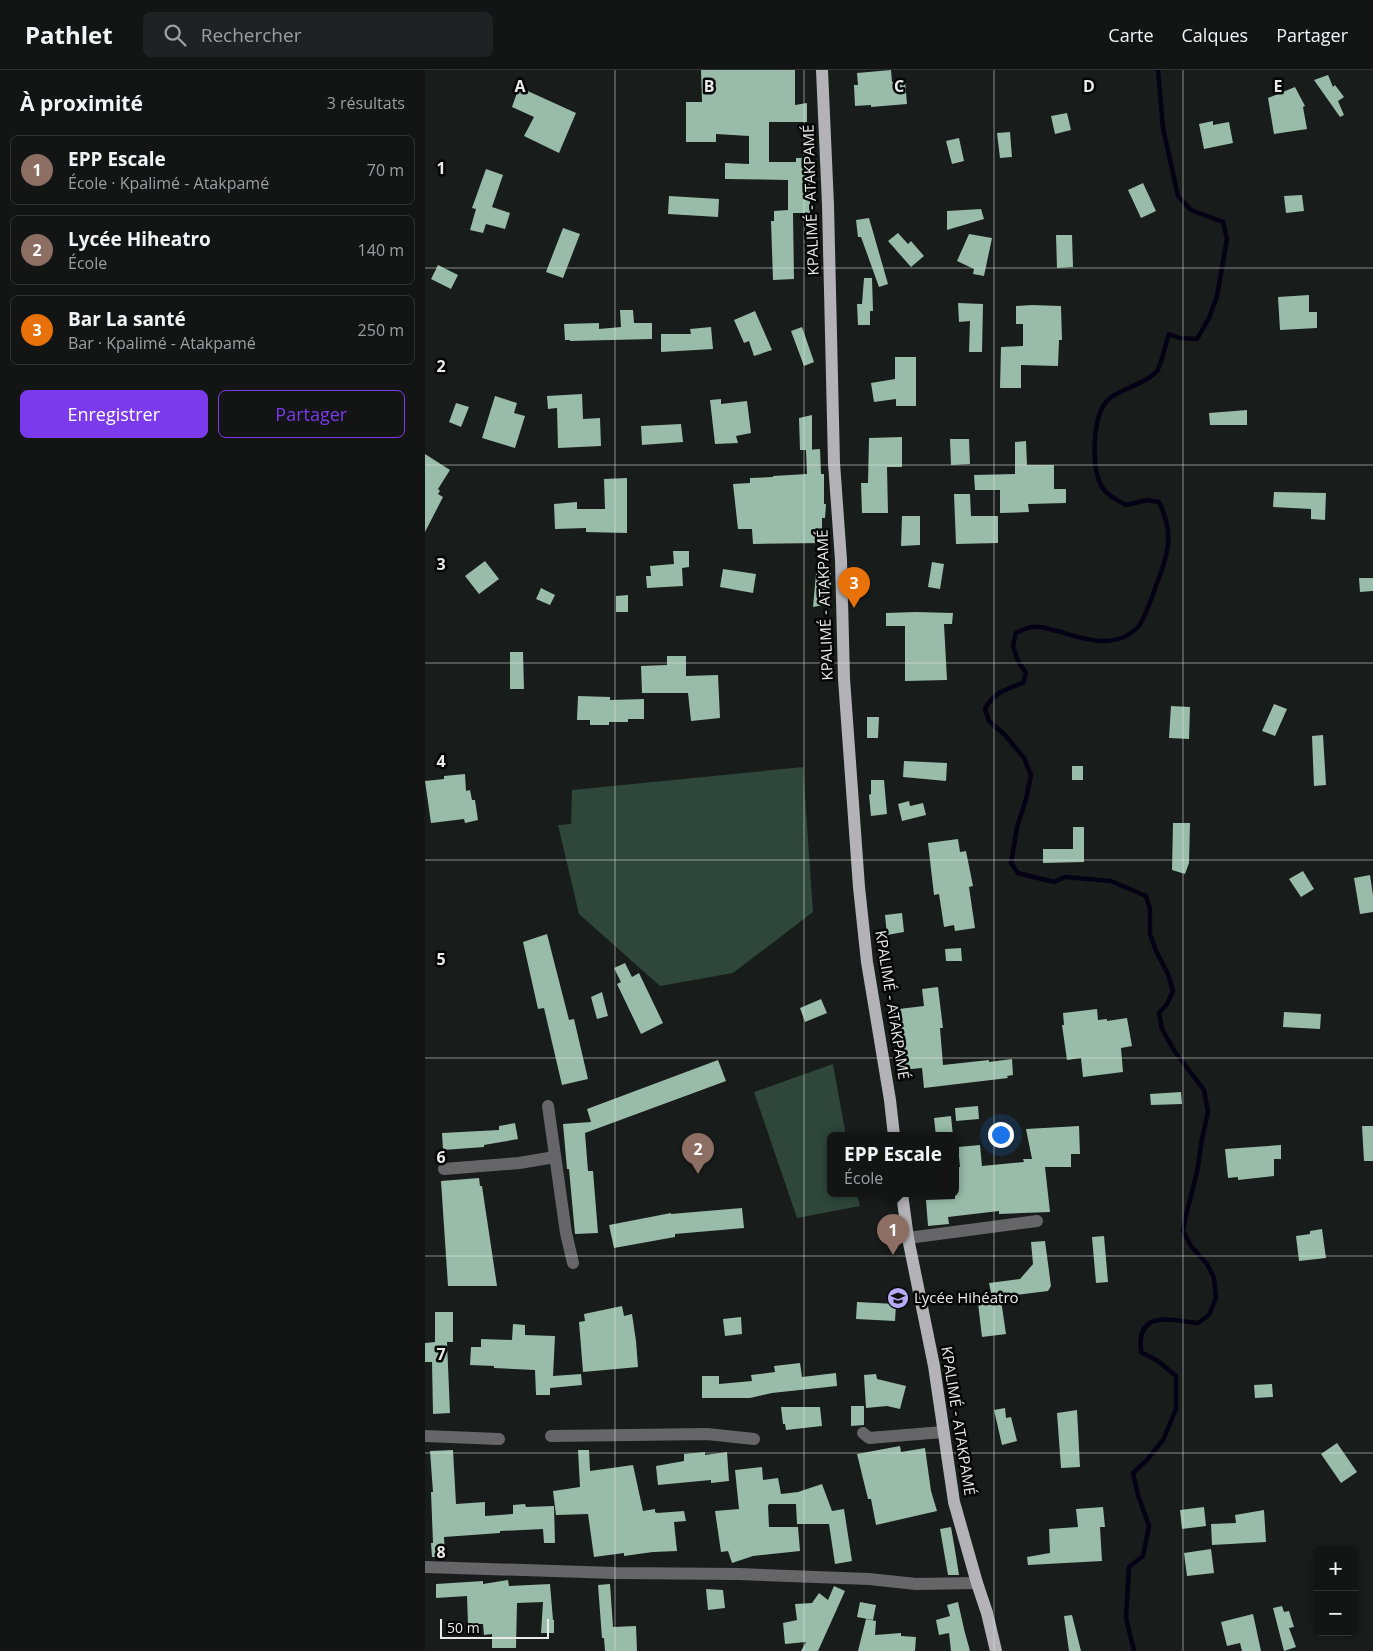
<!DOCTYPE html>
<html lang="fr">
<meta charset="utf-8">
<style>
:root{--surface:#121514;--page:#1f2222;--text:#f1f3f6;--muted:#9c9fa0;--line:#313434;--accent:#7c3aed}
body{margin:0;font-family:"Open Sans",sans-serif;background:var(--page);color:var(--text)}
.controls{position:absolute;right:15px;bottom:15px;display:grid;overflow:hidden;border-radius:8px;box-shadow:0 2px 8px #0003}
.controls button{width:45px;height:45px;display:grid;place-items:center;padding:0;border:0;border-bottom:1px solid var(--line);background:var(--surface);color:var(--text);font:25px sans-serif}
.scale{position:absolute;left:15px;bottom:12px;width:109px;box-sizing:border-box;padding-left:5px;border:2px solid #e8ebe9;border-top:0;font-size:14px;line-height:18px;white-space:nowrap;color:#e8ebe9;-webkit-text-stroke:4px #050606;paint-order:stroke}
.you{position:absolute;left:575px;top:1064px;width:18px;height:18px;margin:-12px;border:4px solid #fff;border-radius:50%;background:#1a73e8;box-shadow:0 0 0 8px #1a73e833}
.badge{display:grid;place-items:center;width:32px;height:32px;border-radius:50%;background:var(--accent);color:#fff;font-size:16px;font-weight:700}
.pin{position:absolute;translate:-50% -41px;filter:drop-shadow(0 1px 2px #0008)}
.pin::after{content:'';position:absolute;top:26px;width:18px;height:15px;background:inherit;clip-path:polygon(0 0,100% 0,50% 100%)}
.popup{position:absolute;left:402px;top:1062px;width:132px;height:65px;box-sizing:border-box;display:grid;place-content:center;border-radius:8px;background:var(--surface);filter:drop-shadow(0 1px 4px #0005);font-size:16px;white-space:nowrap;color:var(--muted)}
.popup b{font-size:19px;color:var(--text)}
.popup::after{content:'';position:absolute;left:50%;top:100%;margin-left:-10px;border:10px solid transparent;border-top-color:var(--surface)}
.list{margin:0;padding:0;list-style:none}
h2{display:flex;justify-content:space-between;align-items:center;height:65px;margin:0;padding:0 20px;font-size:21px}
h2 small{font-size:16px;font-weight:400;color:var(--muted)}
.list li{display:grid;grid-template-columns:32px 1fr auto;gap:15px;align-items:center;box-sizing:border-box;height:70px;margin:0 10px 10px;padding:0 10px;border:1px solid var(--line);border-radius:8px}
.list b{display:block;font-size:19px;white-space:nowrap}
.list p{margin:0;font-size:16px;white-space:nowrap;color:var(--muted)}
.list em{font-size:16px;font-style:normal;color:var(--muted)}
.actions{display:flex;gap:10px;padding:15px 20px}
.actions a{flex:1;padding:11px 0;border:1px solid var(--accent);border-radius:8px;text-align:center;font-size:18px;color:var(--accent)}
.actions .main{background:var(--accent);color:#fff}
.icon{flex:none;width:28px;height:28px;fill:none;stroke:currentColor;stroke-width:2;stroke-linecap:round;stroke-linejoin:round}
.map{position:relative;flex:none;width:948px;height:1581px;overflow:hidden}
header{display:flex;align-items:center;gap:30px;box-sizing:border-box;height:70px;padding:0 25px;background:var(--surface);border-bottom:1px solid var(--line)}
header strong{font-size:24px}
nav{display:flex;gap:28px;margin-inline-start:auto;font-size:18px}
.search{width:350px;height:45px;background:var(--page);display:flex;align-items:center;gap:12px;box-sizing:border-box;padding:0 18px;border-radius:8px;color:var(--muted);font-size:19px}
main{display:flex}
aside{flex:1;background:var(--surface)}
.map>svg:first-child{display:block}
.green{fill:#2e473a}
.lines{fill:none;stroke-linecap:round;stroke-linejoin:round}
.stream{stroke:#060215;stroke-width:4.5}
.building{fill:#98bca9}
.minor{stroke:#666668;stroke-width:12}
.primary{stroke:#b2b2b7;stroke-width:12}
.grid{fill:none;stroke:#e8ebe9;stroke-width:1;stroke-opacity:0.55}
.labels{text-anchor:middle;stroke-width:5;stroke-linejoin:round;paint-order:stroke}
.street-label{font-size:15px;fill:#e8ebe9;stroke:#050606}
.poi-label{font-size:15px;fill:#e8ebe9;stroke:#050606;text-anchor:start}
.grid-label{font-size:16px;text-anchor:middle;font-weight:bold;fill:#e8ebe9;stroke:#050606;stroke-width:5;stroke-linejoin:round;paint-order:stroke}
</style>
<header>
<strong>Pathlet</strong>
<div class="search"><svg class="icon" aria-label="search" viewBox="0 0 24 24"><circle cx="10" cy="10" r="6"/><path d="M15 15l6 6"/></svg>Rechercher</div>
<nav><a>Carte</a><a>Calques</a><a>Partager</a></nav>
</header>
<main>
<aside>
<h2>À proximité<small>3 résultats</small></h2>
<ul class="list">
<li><span class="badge" style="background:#8d6e63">1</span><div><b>EPP Escale</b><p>École · Kpalimé - Atakpamé</p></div><em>70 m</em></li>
<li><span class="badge" style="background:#8d6e63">2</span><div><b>Lycée Hiheatro</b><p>École</p></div><em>140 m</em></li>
<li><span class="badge" style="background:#e8710a">3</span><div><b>Bar La santé</b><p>Bar · Kpalimé - Atakpamé</p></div><em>250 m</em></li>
</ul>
<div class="actions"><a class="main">Enregistrer</a><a>Partager</a></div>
</aside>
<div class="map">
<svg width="948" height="1581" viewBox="0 0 948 1581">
<rect width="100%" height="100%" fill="#181c1a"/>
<path class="green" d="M378,697L388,842L308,903L235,916L154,844L133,755L146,754L147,720Z
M408,994L421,1066H406V1124H432L435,1136L372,1148L329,1022Z"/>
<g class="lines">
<path class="stream" d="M709,1581L701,1548L704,1497L718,1486L724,1456L713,1425L708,1403L722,1390L738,1370L751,1339V1306L733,1291L716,1282C716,1278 715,1271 716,1267C721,1240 753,1252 773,1253L784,1245L791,1228L789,1208L782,1194L766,1176L758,1161L761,1145L772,1102L777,1069L783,1042L779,1020L750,982L737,959L734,943L742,934L748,921L743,904L731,881L725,864V839L721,826L686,811L640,807L629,812L593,803L586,793L592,757L601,729L606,705L599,688L580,665L564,651L560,639C568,623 581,619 598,613L601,603L593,591L588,576L591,563C596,561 601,558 606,557C612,556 622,558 628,560C656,567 687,582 712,558C720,550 728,524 732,513C744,482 749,463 734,432L722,430L701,435C693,431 682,425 677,417C666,398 667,350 681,332C690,320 720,315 732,301C736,296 741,272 744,264L754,268L772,269L784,248L792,226L802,169L798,152L766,140L753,126L738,58L733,0"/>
</g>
<path class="building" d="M276,0H370V35L382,33V52H344V92H371V88H385V143H368L369,209L348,210L346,151H349V141L363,140V110L300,109V93L324,94V66L291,64V72H261V32H277Z
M466,0L467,12L480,11L482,34L446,37V35L430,36L429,15H433L432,3Z
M903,5L908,17L910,15L919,27L913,31L919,45L915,47L889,10Z
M94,17L151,43L134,83L99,66L109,47L87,37Z
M870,17L880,36L878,37L882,59L849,64L843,28Z
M642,43L646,60L630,64L626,46Z
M788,51V55L804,52L808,73L779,79L774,54Z
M585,62L587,87L575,88L572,63Z
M534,68L539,91L527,94L521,71Z
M61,99L78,105L67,137L85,143L80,159L61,154L58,163L45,160L51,139L47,138Z
M718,113L731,141L716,148L703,120Z
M877,125L879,141L861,143L859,126Z
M244,126L294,129L293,147L243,144Z
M556,139L559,149L522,160V141Z
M444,148L463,214L454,217L436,167H433L431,150Z
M138,158L155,164L138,208L121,202Z
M473,163L483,174L486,171L499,186L486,197L463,171Z
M544,164L567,168L559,206L548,204L549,199L532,191Z
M631,165H647L648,197L632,198Z
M13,195L33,205L26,219L6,209Z
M439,208H447L448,241H445V255H433L432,234H437Z
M884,225V242H892V258L855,260L853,227Z
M533,233L558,234L557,282H544L545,251L534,252Z
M607,235L636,236L637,270H634L633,296L596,295V318H575L576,277L598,276V254H591V236Z
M195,240H208L209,253H227V269L145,271V270H140L139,254L174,253V259L196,257Z
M330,241L347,280L329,286L324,271L319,273L309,250Z
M286,257L288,279L236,282V264H266L265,259Z
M377,257L389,292L379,296L366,261Z
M470,287H491V336H471V329L449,332L446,313L470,309Z
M157,324L158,349L175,348L176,376L133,378L132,338L123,339L122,326Z
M70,326L92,333L89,343L100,346L90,378L57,368Z
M296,329V334L322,331L326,363L311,366L313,373L290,374L285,330Z
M31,333L44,337L36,357L24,352Z
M822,340V355H785L784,343Z
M387,345V380H375L374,348Z
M256,354L258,372L217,375L216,356Z
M477,367V397H462L463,443H437L436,413H443L444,368Z
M525,369H544L545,394L526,395Z
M601,371L602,395H629V419H641V433L603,434L604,442L575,443V420H550L549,405L590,404V372Z
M395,379L396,404H399V434H401L400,448H397V473L328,474L327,459H313L308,414L325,413V408L348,407V406L382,404L381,380Z
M0,384L25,400L13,419L15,421L13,424L18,427L0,462Z
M202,408V463L161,462V458L130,459L129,434L152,432V439H180L179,409Z
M849,422L901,423L900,450L886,449V439L848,437Z
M529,424H545L546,446H573V473L531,474Z
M477,446H495V475L476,476Z
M248,481H264V497L257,498L258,516L222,518L221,506H226L225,496L249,494Z
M60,491L74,509L54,524L40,506Z
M507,492L519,494L515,519L503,517Z
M392,493H395L396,495H406V523H401L403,534L388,537Z
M298,499L331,504L328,523L295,517Z
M934,508H948V521L935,522Z
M116,518L130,525L125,535L111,529Z
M203,525V542H191V526Z
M491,542L528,543L527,554H519L522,610L480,611V556H461V543Z
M85,582H98L99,619H85Z
M242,586H261V606L293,605L295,648L266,651L263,623H217L216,596L242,595Z
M153,626L185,627V630L219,629V649H203V652H184V655H165V650H152Z
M849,634L862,639L850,666L837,661Z
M746,636L765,637L764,669L744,668Z
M442,647H454L453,668H442Z
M898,665L901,715L889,716L887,666Z
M479,691L522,693L521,711L478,707Z
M647,696H658V710H647Z
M40,704L41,721L45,720L47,730H50L53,750L40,753L39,749L6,753L0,711L19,709V706Z
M446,710H459L462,744L446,746L444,725L446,724Z
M484,731L485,736L498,733L501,745L477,751L473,734Z
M748,753H765L764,793L760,804L747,800Z
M648,757H659V792L618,793V779H648Z
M533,769L535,782L541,781L548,816L544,817L550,858L530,861L529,855L519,857L514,824L509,825L503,773Z
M878,801L889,819L876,827L864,809Z
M945,805L948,825V842L935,844L929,808Z
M477,843L479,862L462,865L460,845Z
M122,864L144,950L149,949L163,1009L137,1015L119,938L113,939L98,872Z
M536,878L537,891H521L520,879Z
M200,893L207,907L214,903L238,953L216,964L192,914L196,912L189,898Z
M513,917L518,958H515L518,995L564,990V992L587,989L588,1005L582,1006L583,1008L499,1018L497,998L476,1000L474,975L469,976L465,940L499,936L497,919Z
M177,922L183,946L172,949L166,927Z
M396,929L402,943L380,952L375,938Z
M672,939L673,950L682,949V951L702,948L707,976L696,978L698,1002L658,1007L656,988L642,990L637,955H639L638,943Z
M859,942L896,944L895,959L858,957Z
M293,990L301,1011L160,1063L163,1101H168L173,1163L150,1164L144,1099H142L138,1054L166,1052L162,1039Z
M756,1022L757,1034L726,1035L725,1024Z
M553,1036L554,1049L531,1051L530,1038Z
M526,1046L528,1066H511L509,1048Z
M90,1053L93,1069L59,1075V1077L18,1080L17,1063L74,1060V1056Z
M654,1056L655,1084H646V1097H620L625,1142L574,1144V1141L523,1147L524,1154L503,1156L501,1130L530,1129V1097H535L533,1077L555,1075L557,1096L599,1092L598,1089H607L601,1059Z
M937,1056H948V1091H939Z
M856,1075V1089H849V1106L813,1110V1107L803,1108L800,1079Z
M54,1108L55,1116H57L72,1216H23L16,1111Z
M317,1138L319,1158L250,1164V1167L189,1178L184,1155L246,1143V1144Z
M897,1159L901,1188L874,1191L871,1166L885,1164V1161Z
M679,1166L683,1212L671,1213L667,1167Z
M620,1171L626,1216L623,1221L567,1228L564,1213L595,1209L608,1194L606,1172Z
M576,1230L581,1264L557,1267L553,1233Z
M432,1232L471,1234L470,1251L431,1249Z
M197,1236L199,1246L207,1244L211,1271L213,1297L158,1302L154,1252L160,1251L159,1244Z
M10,1242H28V1272H22L25,1343L8,1344L7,1292H0V1273L10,1272Z
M316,1247L317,1264L300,1266L298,1249Z
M88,1254L100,1255V1265L130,1266L128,1306L156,1304L157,1315L125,1318V1325H111L110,1300L69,1298V1296L45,1295L46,1277H56V1269L87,1270Z
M375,1293L377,1307L411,1303L412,1316L347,1323L325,1328H277V1306H294V1314L327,1311L326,1305L350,1302L349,1296Z
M451,1304L452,1309L481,1316L475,1339L462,1336L441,1338L439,1305Z
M847,1314L848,1327L830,1328L829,1315Z
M426,1336H439V1355L426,1356Z
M356,1337H395L397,1356L361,1360L360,1354H358Z
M580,1338L581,1348L586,1347L592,1371L577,1375L569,1340Z
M652,1340L655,1397L636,1398L632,1343Z
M912,1373L932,1402L916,1413L896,1384Z
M475,1376L476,1382L500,1378L506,1421L512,1441L451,1455L446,1429H443L432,1384Z
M28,1380L31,1434L60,1432V1446L88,1444V1435L100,1434L101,1437L129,1436L130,1473H119L118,1459L75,1461V1463L19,1467L20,1487H7L6,1473H8L6,1422H8L5,1381Z
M153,1380H164L165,1401L208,1395L218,1441L230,1439V1442L232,1443L259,1441L261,1451L249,1452L252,1481L228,1482L199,1486V1483L169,1487L163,1444L131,1445L128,1421L155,1417Z
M280,1382V1385L302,1382L304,1411L286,1413V1410L233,1415L231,1396L259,1391V1384Z
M337,1397L338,1410L353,1408L356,1424L373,1422L397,1414L407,1441L419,1439L427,1491L410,1494L404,1454H372L371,1434H344L343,1436L344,1457H373L375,1481L328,1486L307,1493L303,1481L296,1482L290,1441L314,1439L310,1400Z
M678,1437L680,1457H675L677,1491L603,1495L602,1487L625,1483L624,1459L653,1457L651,1439Z
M779,1437L781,1456L757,1459L755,1440Z
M839,1440L841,1472L787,1475L786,1454L811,1453L810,1445Z
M526,1457L530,1480L534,1505H523L515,1459Z
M786,1479L789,1503L762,1506L759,1483Z
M83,1510L84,1516L125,1514L128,1550H129V1563H116L118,1532L92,1533L91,1578H67V1564L59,1565L58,1554H43L42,1526L11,1528V1514L58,1511V1514Z
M185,1514L188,1557L211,1556L212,1581H180L179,1568H177L173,1515Z
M409,1516L420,1521L393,1581H376L381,1572L360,1574L358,1553L372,1550L370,1534L387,1533L394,1523L403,1530Z
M281,1519L298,1520L300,1538L283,1540Z
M435,1532L451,1535L448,1550L432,1547Z
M533,1532L539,1559L545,1581H526L524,1563L514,1565L511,1550L525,1546L522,1535Z
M857,1536L859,1542L864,1541L869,1557L864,1558L871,1577L859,1581L848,1538Z
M828,1544L836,1581H817L815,1573L802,1576L796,1552Z
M647,1545L656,1581H644L639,1546Z
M441,1549L451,1551L450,1565L476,1563V1566L491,1567L490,1581H433Z"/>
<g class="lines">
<path class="minor" d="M123,1036L141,1163L148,1193
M19,1099L94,1093L130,1087
M483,1168L612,1151
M438,1363L444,1368L518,1362
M0,1366L74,1369
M126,1366L282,1364L329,1369
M0,1497L190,1503L314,1504L444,1509L491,1514L552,1513"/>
<path class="primary" d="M397,0L403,135L409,393L416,490L419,609L434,817L442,892L465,1030L469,1066
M477,1124L483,1168L509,1296L529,1432L552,1513L562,1543L571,1581"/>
</g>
<path class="grid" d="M190,0V1581M379,0V1581M569,0V1581M758,0V1581M0,198H948M0,395H948M0,593H948M0,790H948M0,988H948M0,1186H948M0,1383H948"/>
<defs>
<g id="school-disc" transform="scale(1.125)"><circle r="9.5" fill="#b6acf8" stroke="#050606"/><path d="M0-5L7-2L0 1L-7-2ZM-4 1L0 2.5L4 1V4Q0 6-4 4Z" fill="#111"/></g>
</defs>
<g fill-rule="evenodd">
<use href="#school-disc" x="473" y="1228"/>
</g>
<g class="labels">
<g class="street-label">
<text transform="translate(386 130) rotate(-92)" y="5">KPALIMÉ - ATAKPAMÉ</text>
<text transform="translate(400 535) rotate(-92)" y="5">KPALIMÉ - ATAKPAMÉ</text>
<text transform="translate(467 935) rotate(81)" y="5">KPALIMÉ - ATAKPAMÉ</text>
<text transform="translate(533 1351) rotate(81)" y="5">KPALIMÉ - ATAKPAMÉ</text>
</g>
<g class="poi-label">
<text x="489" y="1233">Lycée Hihéatro</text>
</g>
</g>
<g class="grid-label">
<text x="95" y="22">A</text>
<text x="284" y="22">B</text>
<text x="474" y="22">C</text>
<text x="664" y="22">D</text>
<text x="853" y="22">E</text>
<text x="16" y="104">1</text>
<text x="16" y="302">2</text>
<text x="16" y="500">3</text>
<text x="16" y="697">4</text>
<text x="16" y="895">5</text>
<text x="16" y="1093">6</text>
<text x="16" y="1290">7</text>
<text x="16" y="1488">8</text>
</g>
</svg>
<div class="controls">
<button>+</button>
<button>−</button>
</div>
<div class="scale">50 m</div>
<div class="you"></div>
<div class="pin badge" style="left:468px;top:1185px;background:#8d6e63">1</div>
<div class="popup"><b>EPP Escale</b>École</div>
<div class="pin badge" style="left:273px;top:1104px;background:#8d6e63">2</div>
<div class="pin badge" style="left:429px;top:538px;background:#e8710a">3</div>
</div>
</main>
